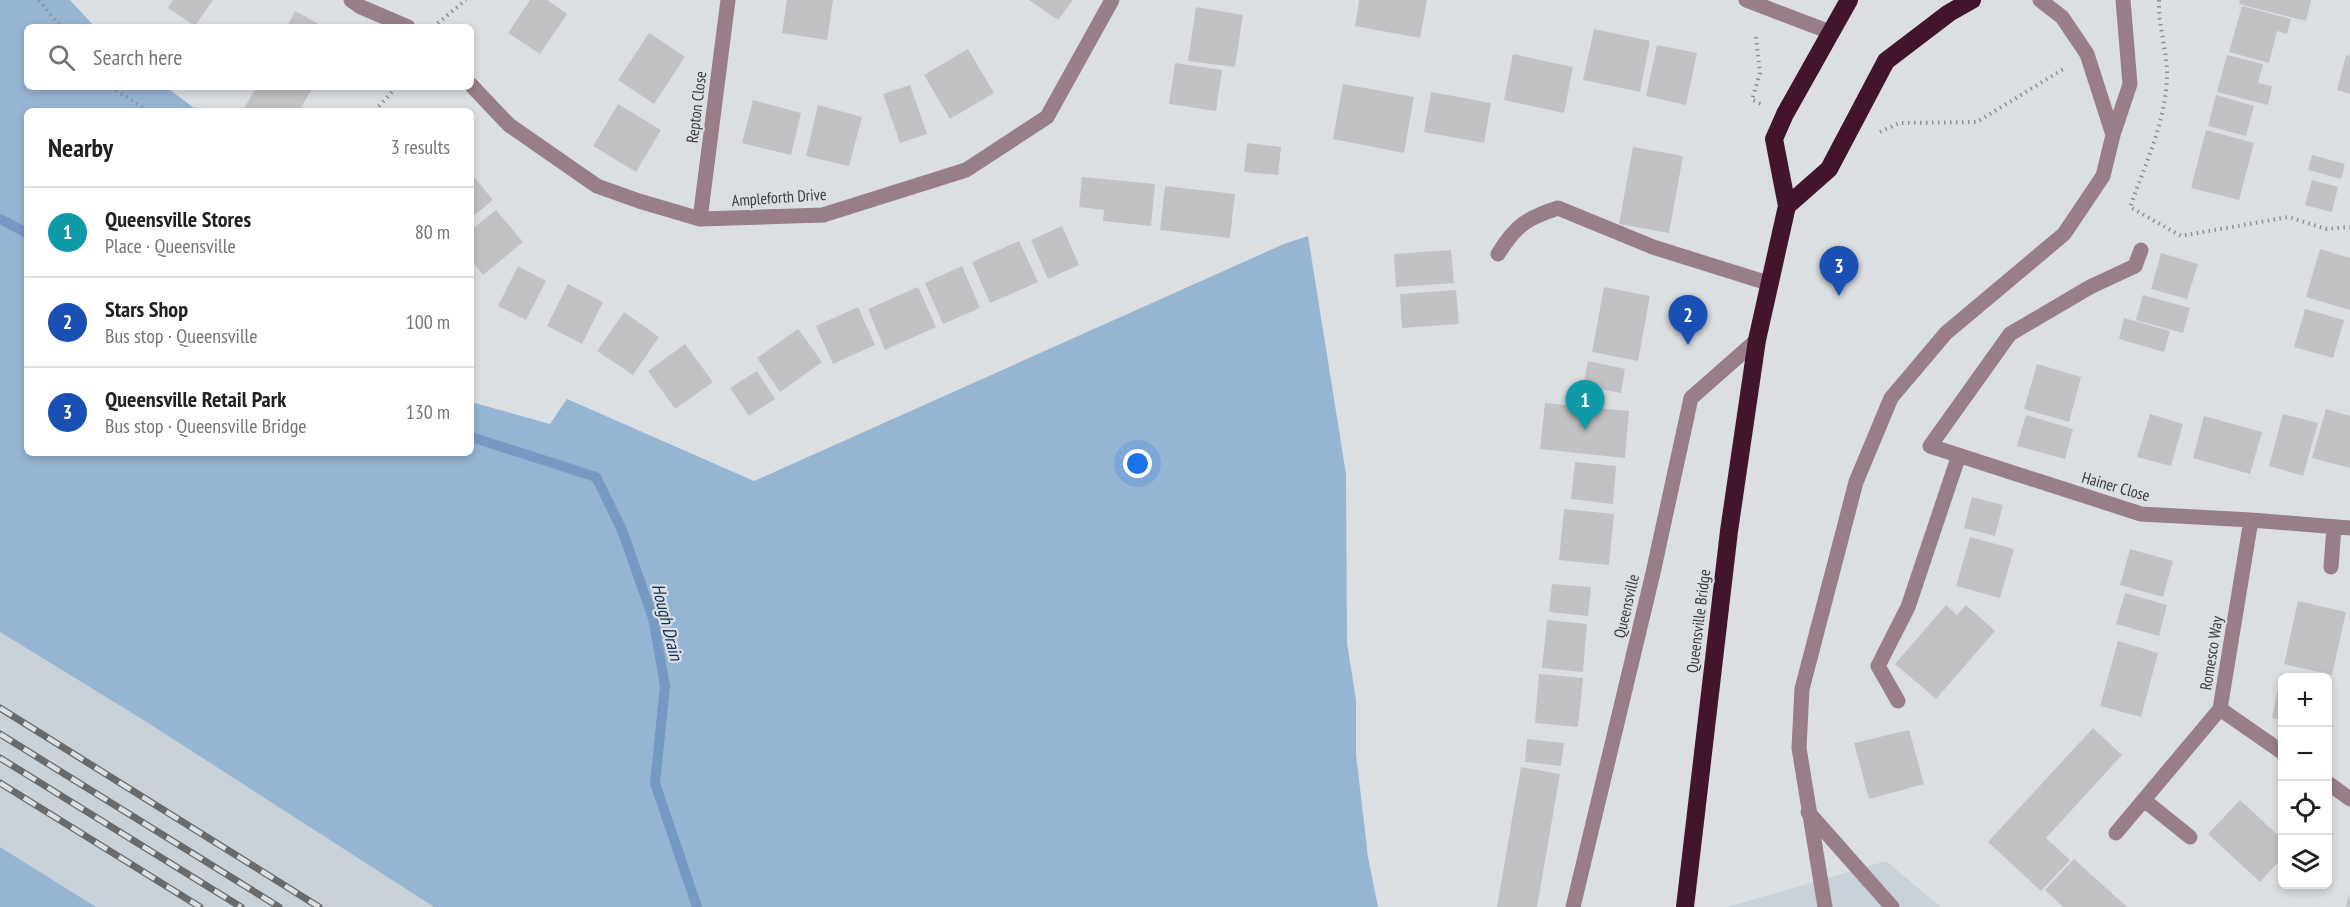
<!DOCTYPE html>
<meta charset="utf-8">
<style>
:root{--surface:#fff;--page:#f6f6f6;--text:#202124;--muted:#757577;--line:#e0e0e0;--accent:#1a73e8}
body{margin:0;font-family:"PT Sans Narrow",sans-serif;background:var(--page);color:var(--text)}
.controls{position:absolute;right:18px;bottom:18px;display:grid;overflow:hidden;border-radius:9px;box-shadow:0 3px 9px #0003}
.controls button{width:54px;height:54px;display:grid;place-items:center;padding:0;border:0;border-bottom:2px solid var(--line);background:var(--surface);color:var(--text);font:30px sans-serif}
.you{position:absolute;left:1138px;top:464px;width:21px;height:21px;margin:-15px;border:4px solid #fff;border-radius:50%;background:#1a73e8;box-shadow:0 0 0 9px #1a73e833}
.badge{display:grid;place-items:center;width:39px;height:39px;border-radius:50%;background:var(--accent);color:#fff;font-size:20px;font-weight:700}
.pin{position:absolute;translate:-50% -50px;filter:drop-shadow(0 2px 3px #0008)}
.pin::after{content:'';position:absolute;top:32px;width:21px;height:18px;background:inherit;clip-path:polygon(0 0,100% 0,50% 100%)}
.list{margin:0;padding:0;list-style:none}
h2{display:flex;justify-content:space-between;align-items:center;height:78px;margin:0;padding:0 24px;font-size:26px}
h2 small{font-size:20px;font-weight:400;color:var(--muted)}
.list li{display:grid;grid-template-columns:39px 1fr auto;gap:18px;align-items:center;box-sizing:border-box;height:90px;padding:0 24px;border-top:2px solid var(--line)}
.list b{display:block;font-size:22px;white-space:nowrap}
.list p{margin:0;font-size:20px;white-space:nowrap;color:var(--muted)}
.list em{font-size:20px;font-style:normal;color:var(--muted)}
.icon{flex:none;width:33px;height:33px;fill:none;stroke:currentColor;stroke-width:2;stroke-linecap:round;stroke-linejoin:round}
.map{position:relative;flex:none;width:2350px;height:907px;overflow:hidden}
.search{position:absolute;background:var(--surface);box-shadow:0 3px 9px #0003;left:24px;top:24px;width:450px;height:66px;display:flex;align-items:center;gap:15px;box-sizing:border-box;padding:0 21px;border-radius:9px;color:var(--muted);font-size:22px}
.panel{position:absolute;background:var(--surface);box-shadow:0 3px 9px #0003;left:24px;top:108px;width:450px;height:348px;border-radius:9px}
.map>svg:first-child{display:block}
.built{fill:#cad2d9}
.green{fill:#96b5d3}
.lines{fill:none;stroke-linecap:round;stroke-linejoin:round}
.stream{stroke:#779ac5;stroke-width:10}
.building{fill:#c2c2c5}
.path{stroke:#8e9092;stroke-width:4;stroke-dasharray:1.5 4.5;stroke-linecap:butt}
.minor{stroke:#977e88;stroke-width:15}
.highway{stroke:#42152c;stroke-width:18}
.rail-casing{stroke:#686a6b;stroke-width:7}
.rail{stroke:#dcdfe2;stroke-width:4.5;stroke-dasharray:14;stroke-linecap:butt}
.labels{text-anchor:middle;stroke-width:4.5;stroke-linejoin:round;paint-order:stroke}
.street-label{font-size:16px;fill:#3a3b3c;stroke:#dcdfe2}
.water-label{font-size:18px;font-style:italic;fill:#0b3059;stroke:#dcdfe2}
</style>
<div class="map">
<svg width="2350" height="907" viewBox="0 0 2350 907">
<rect width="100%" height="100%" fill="#dcdfe2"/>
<path class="built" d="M0,632L145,721L434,907H96L0,847Z
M1886,861L1941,907H1727Z"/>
<path class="green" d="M0,0H70L95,27H27V87H166L198,111H27V453H471V402L550,424L567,399L754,481L1284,244L1308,236L1346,474L1347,643L1356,700V754L1368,857L1378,907H434L145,721L0,632Z
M0,847L96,907H0Z"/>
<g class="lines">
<path class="stream" d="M0,219L27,233
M471,437L596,477L622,530L653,618L665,686L655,783L697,907"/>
</g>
<path class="building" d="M173,0H213L195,26L168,8Z
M530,0H547L567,14L540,54L508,33Z
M787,0H833L827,40L782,33Z
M1029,0H1073L1058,20Z
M1359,0H1427L1420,38L1355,26Z
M2240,0H2311L2306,21L2239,4Z
M2242,6L2291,19L2287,34L2277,31L2269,63L2229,52Z
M1196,7L1243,15L1235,67L1188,61Z
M295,11L324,27H287Z
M1594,29L1650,41L1640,92L1583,80Z
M649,33L685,57L654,104L618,80Z
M1657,45L1697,53L1686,105L1646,96Z
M968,49L994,93L950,119L924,75Z
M1513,54L1573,67L1564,113L1504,100Z
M2227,55L2263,64L2258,83L2272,86L2268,105L2217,92Z
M2346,55L2350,56V94L2337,90Z
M1175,63L1222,70L1216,111L1169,104Z
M1343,84L1414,97L1404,153L1333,139Z
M910,85L927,134L900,143L883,94Z
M256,87H313L299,111H243Z
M1431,92L1491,103L1484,143L1424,132Z
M2216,95L2254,106L2246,136L2208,126Z
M753,100L801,113L791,155L742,143Z
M618,104L661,130L636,172L593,146Z
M818,105L862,117L849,166L806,156Z
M2206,130L2254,143L2239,200L2191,188Z
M1247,143L1281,147L1278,175L1244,172Z
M1633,147L1683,156L1669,233L1619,224Z
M2312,155L2345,164L2341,179L2308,170Z
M471,173L493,200L471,218Z
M1082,177L1155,184L1151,226L1103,221L1104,210L1079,207Z
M2312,180L2338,187L2332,212L2305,205Z
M1165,186L1235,194L1230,238L1160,230Z
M496,210L523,242L483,275L471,260V230Z
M1062,226L1079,265L1048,279L1031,240Z
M1019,241L1038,282L990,303L972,262Z
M2320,249L2350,258V310L2306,297Z
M1451,250L1454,283L1396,287L1394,254Z
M2161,253L2198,264L2187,299L2151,289Z
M518,266L546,281L526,320L498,306Z
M962,266L980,308L943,324L925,283Z
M568,284L603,302L582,344L547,326Z
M918,287L936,327L885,350L868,309Z
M1604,287L1650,296L1638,361L1592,352Z
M1456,290L1459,324L1402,328L1400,294Z
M2143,295L2190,308L2183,333L2136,320Z
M858,307L875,345L833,364L816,326Z
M2305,309L2344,320L2333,358L2294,347Z
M624,312L659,337L633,375L597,351Z
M2124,318L2170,331L2164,352L2119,339Z
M798,329L822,362L780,392L757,358Z
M685,344L713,382L675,409L648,371Z
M1588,361L1625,369L1621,393L1583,386Z
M2037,364L2081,377L2069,422L2024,409Z
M757,371L775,399L749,416L730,388Z
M1545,403L1629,411L1625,458L1540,449Z
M2326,409L2350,416V468L2312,458Z
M2150,414L2183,424L2171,466L2137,457Z
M2283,414L2318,423L2303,476L2269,466Z
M2026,415L2073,429L2065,459L2017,446Z
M2204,416L2262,432L2250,474L2193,458Z
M1575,462L1616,466L1613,504L1571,499Z
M1972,497L2003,505L1995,536L1964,528Z
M1564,509L1614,514L1609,565L1559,560Z
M1970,537L2014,549L2000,598L1956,586Z
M2130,549L2173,561L2163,597L2120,585Z
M1552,584L1591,587L1588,616L1549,612Z
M2125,593L2167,605L2159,636L2116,624Z
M2298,601L2346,612L2332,675L2284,664Z
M1946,605L1957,615L1966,605L1995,631L1936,699L1895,664Z
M1547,620L1587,624L1583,672L1542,668Z
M2118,641L2158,653L2141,717L2100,706Z
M2281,673L2292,677L2282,678V720L2272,718Z
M1539,674L1583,678L1578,727L1535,723Z
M2093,728L2122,755L2046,838L2070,860L2041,891L1988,842Z
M1909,730L1924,784L1869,799L1854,743Z
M1527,739L1564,743L1561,766L1525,762Z
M1521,767L1560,774L1537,907H1497Z
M2240,800L2282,839V858L2260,882L2208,834Z
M2074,859L2127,907H2063L2045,890Z
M2349,893L2350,907H2346Z"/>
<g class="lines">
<path class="path" d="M39,0L60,27
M2159,0C2158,27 2168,53 2167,78C2165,123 2145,165 2130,207L2181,236L2288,217L2327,229L2350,227
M433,27L466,0
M1756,37L1760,73L1752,100L1761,104
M111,87L148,111
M375,111L396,87
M1880,132L1899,123L1977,122L2065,68"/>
<path class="minor" d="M351,0L361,7L408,27
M1746,0L1830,32
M2040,0L2062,17L2087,54L2113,135
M471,85L509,125L597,186L639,201L700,219L823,215L966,170L1047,117L1112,0
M700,219L728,0
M2141,250L2135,266L2090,287L2010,334L1930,446L2141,514L2251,520L2350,528
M1498,254C1516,225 1527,218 1558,208L1653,247L1771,284
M2331,567L2334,527
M1898,701L1878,666L1908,607L1959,455
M2220,709L2282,752
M2328,783L2350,799
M2144,800L2190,837
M1808,812L1892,907
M2116,833L2220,709L2251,520
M1573,907L1653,573L1691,398L1757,340
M1825,907L1799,748L1802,689L1856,482L1891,398L1946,333L2064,234L2103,176L2113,135L2130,84L2123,0"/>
<path class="highway" d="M1787,206L1829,169L1886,61L1949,13L1972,0
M1685,907L1729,531L1757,340L1787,206L1774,139L1785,114L1849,0"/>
<g class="rail-casing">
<path id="rail" d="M0,708L319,907
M0,734L279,907
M0,758L241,907
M0,783L200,907"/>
</g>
<use href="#rail" class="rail"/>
</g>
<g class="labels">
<g class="street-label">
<text transform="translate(696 107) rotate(-83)" y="6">Repton Close</text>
<text transform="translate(779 197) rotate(-4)" y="6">Ampleforth Drive</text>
<text transform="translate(2116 486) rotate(16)" y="6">Hainer Close</text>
<text transform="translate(1626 606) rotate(-77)" y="6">Queensville</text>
<text transform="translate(1698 621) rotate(-83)" y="6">Queensville Bridge</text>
<text transform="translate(2211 653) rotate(-81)" y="6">Romesco Way</text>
</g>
<g class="water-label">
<text transform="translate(667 622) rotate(76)" y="6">Hough Drain</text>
</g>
</g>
</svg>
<div class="controls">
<button>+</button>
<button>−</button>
<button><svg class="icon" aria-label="locate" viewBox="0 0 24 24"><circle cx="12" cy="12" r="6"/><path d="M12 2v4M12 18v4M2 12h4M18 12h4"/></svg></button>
<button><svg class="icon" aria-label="layers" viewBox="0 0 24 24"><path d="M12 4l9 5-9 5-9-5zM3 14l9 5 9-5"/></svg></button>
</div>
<div class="you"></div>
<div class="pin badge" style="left:1585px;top:430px;background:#0f9aa8">1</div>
<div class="pin badge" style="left:1688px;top:345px;background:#1a4fb4">2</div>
<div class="pin badge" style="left:1839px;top:296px;background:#1a4fb4">3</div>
<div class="search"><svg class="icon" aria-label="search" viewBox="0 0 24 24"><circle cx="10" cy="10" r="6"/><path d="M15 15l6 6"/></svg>Search here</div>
<section class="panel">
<h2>Nearby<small>3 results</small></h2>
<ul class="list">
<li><span class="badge" style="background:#0f9aa8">1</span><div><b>Queensville Stores</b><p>Place · Queensville</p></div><em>80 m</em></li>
<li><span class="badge" style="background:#1a4fb4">2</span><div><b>Stars Shop</b><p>Bus stop · Queensville</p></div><em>100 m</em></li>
<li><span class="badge" style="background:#1a4fb4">3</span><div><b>Queensville Retail Park</b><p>Bus stop · Queensville Bridge</p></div><em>130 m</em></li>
</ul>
</section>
</div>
